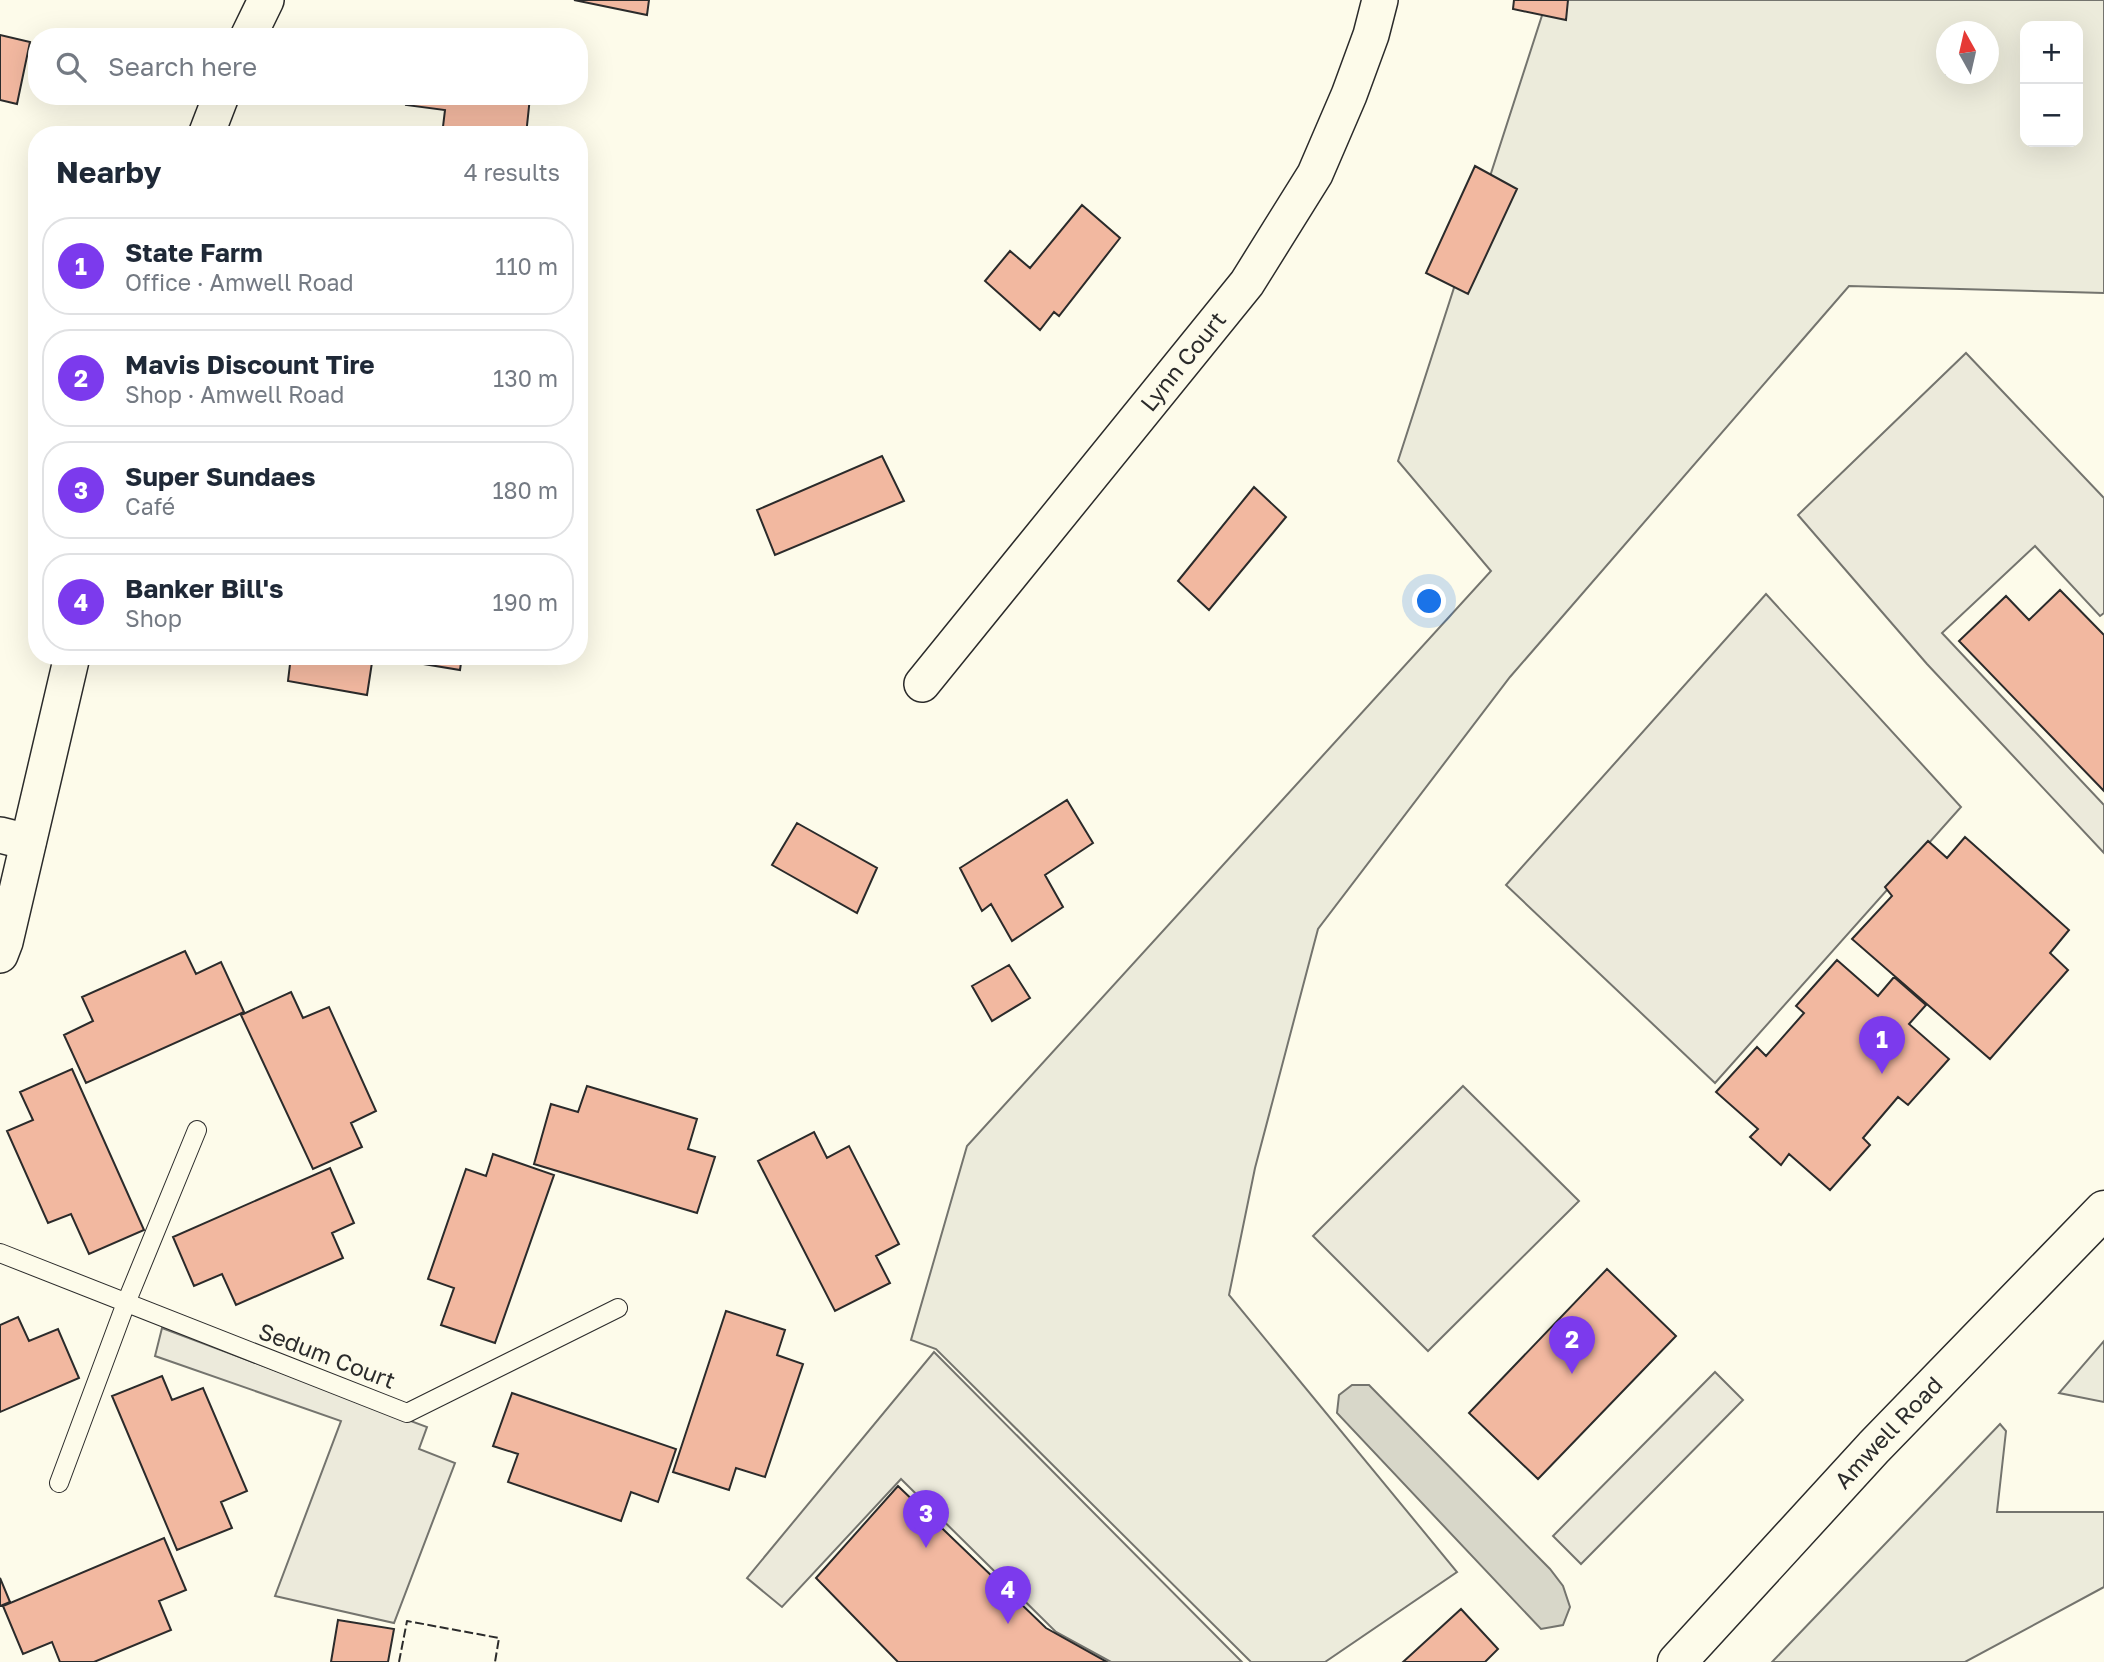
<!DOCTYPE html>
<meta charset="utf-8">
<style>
:root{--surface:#fff;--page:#f2f2f3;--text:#1f2937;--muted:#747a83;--line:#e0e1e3;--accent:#7c3aed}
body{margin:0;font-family:"Golos Text",sans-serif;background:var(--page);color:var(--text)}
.controls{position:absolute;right:21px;top:21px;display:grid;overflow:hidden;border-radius:14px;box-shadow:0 7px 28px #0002}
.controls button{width:63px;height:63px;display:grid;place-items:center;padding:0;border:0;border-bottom:2px solid var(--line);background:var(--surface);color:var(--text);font:35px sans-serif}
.compass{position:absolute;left:1936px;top:21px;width:63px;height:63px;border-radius:50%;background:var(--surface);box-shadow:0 7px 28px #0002;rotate:352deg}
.you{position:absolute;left:1430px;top:602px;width:24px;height:24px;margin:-18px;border:5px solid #fff;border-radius:50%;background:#1a73e8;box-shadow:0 0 0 10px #1a73e833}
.badge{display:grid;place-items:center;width:46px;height:46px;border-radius:50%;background:var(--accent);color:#fff;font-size:23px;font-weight:700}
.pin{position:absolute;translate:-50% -58px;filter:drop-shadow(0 2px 4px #0008)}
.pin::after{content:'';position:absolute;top:37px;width:24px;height:21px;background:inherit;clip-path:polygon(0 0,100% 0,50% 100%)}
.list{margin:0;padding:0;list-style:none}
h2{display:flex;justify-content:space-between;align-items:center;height:91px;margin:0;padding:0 28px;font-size:30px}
h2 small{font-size:23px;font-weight:400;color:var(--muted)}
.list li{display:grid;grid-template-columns:46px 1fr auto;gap:21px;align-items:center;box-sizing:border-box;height:98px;margin:0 14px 14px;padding:0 14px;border:2px solid var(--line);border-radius:28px}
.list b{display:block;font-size:26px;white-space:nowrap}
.list p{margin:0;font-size:23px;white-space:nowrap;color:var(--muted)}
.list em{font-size:23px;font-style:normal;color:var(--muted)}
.icon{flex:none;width:38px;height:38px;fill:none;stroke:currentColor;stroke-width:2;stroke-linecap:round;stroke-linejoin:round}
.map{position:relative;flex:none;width:2104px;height:1662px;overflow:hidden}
.search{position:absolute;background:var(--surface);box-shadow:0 7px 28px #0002;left:28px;top:28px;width:560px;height:77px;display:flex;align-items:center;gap:18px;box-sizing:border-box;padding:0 24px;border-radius:28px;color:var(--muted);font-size:26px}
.panel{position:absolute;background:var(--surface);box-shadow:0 7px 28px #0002;left:28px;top:126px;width:560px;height:539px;border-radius:28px}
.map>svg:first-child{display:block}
.green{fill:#ecebdb;stroke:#74746e;stroke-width:2;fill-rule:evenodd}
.parking{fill:#eceadb;stroke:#74746e;stroke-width:2}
.water{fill:#d8d7c9;stroke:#74746e;stroke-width:2}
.building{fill:#f2b8a0;stroke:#2b2b2b;stroke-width:2}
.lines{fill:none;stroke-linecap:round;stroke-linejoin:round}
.lane-casing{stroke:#2b2b2b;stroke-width:20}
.street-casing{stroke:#2b2b2b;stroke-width:38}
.secondary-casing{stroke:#2b2b2b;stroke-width:41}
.lane{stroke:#fdfbea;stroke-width:18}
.street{stroke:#fdfbea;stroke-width:35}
.secondary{stroke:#fdfbea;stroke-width:38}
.fence{stroke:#2b2b2b;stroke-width:2;stroke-dasharray:9 3.5;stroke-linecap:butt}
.labels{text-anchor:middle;stroke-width:5;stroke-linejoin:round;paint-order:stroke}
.street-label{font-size:23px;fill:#2b2b2b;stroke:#fdfbea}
</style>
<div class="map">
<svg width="2104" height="1662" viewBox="0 0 2104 1662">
<rect width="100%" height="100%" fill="#fdfbea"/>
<path class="green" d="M1547,0H2104V293L1849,286L1510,677L1318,929L1255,1168L1229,1295L1457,1572L1325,1662H1251L936,1349L911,1340L967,1146L1491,571L1398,461ZM2025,26H2078V142H2025ZM1946,32H1988V74H1946Z
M2104,1341V1402L2059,1393Z
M2000,1424L2006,1431L1997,1512H2104V1587L1965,1662H1772Z"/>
<path class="parking" d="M1966,353L2104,498V613L2100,616L2035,546L1942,633L2104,805V853L1927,664L1798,515Z
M1766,594L1961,807L1715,1083L1506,885Z
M1463,1086L1579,1201L1428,1351L1313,1236Z
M162,1328L427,1427L419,1449L455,1463L394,1623L275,1596L341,1421L155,1356Z
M934,1352L1242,1662H1111L1056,1632L901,1479L782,1607L747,1578Z
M1715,1372L1743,1400L1581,1564L1553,1536Z"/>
<path class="water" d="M1352,1385H1369L1550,1569L1563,1586L1570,1607L1563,1625L1541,1629L1337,1413L1339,1395Z"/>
<path class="building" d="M574,0H649L647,15Z
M1514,0H1568L1566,20L1513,9Z
M0,35L30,42L17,104L0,100Z
M407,96L530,97L526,135H442L445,110L406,105Z
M1475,166L1517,189L1468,294L1426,273Z
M1082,205L1120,238L1059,316L1054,312L1040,330L985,281L1010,251L1030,268Z
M882,456L904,501L775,555L757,510Z
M1254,487L1286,517L1209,610L1178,581Z
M2060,590L2104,635V791L1959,641L2006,596L2029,620Z
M291,656H373L367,695L288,681Z
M375,656H462L460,670Z
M1067,800L1093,843L1045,875L1063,907L1012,941L991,904L982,911L960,868Z
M797,823L877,868L857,913L772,865Z
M1965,837L2069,930L2050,953L2068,970L1990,1059L1852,939L1892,896L1885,887L1928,841L1947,858Z
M185,951L196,974L221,962L244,1012L86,1083L64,1035L93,1021L82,997Z
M1837,960L1878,996L1894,977L1926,1005L1909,1024L1949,1059L1908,1105L1898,1097L1863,1138L1870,1145L1830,1190L1789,1154L1781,1165L1750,1137L1758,1129L1716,1092L1757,1047L1766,1056L1804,1013L1796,1006Z
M1009,965L1030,998L992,1021L972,986Z
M291,992L303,1018L329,1007L376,1111L351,1123L362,1147L313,1169L241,1015Z
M72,1069L144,1230L89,1254L71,1214L48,1223L7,1131L33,1120L20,1092Z
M587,1086L697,1119L688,1149L715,1157L697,1213L534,1164L551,1104L578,1112Z
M814,1132L827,1158L849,1146L899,1244L876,1256L890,1283L835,1311L758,1161Z
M493,1154L554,1175L495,1343L441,1325L454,1288L428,1279L466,1169L486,1176Z
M330,1168L354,1223L332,1233L343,1258L236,1305L222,1274L194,1286L173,1237Z
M1607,1269L1676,1336L1538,1479L1469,1413Z
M726,1311L785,1330L777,1355L803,1364L765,1477L736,1468L729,1490L673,1472Z
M18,1317L29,1341L58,1329L79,1378L0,1412V1325Z
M162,1376L172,1400L203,1388L247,1491L221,1502L232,1528L177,1550L112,1396Z
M512,1393L676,1449L658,1502L631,1492L621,1521L508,1482L518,1454L493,1446Z
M898,1486L1046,1628L1107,1662H898L816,1578Z
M164,1538L186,1590L159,1601L171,1630L94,1662H60L52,1642L23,1654L3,1606Z
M0,1578L10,1602L0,1606Z
M1461,1609L1498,1649L1485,1662H1403Z
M338,1620L394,1629L388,1662H331Z"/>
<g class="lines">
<g class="lane-casing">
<path id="lane" d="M0,1253L407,1413L618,1308
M59,1483L126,1303L197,1130"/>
</g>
<g class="street-casing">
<g id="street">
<path d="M248,37L266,0"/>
<path d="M206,135L221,96"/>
<path id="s1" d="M922,684L1247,283L1315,174L1349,95L1371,35L1380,0"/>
<path d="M0,835L28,842"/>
<path d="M0,955L5,942L72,656"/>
</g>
</g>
<g class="secondary-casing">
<g id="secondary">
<path id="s2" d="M1677,1662L1874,1447L2104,1210"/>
</g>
</g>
<use href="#lane" class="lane"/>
<use href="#street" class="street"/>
<use href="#secondary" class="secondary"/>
<path class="fence" d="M399,1662L407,1621L499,1638L495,1662"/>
</g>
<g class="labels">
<g class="street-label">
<text dy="8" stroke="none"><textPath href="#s1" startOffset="415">Lynn Court</textPath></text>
<text transform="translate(327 1356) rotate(21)" y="8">Sedum Court</text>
<text dy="8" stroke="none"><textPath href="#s2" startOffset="312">Amwell Road</textPath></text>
</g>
</g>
</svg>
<div class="controls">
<button>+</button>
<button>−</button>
</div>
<svg class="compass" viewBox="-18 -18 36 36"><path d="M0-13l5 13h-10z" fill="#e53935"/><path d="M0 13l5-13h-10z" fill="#747a83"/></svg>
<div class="you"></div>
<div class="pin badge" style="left:1882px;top:1074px">1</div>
<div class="pin badge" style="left:1572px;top:1374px">2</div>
<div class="pin badge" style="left:926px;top:1548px">3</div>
<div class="pin badge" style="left:1008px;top:1624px">4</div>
<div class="search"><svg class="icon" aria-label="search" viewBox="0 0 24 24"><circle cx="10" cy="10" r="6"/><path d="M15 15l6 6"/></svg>Search here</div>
<section class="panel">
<h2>Nearby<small>4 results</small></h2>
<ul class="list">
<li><span class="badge">1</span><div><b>State Farm</b><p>Office · Amwell Road</p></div><em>110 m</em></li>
<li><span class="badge">2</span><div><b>Mavis Discount Tire</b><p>Shop · Amwell Road</p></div><em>130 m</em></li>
<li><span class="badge">3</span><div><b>Super Sundaes</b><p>Café</p></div><em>180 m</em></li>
<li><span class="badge">4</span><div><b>Banker Bill's</b><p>Shop</p></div><em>190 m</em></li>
</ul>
</section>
</div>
